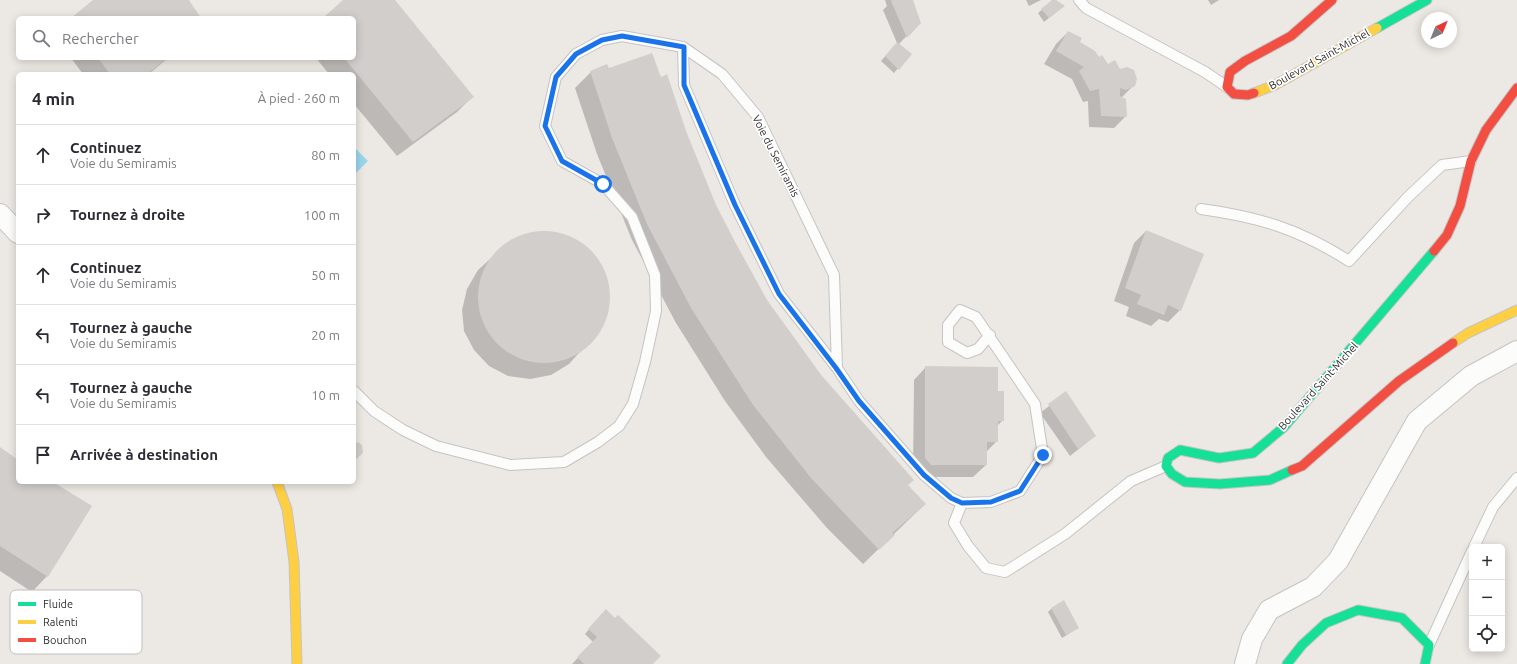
<!DOCTYPE html>
<html lang="fr">
<meta charset="utf-8">
<style>
:root{--surface:#fff;--page:#f2f2f3;--text:#2b2b33;--muted:#7c7c81;--line:#e1e1e2}
body{margin:0;font-family:Ubuntu,sans-serif;background:var(--page);color:var(--text)}
.controls{position:absolute;right:12px;bottom:12px;display:grid;overflow:hidden;border-radius:6px;box-shadow:0 2px 10px #0003}
.controls button{width:36px;height:36px;display:grid;place-items:center;padding:0;border:0;border-bottom:1px solid var(--line);background:var(--surface);color:var(--text);font:20px sans-serif}
.compass{position:absolute;left:1421px;top:12px;width:36px;height:36px;border-radius:50%;background:var(--surface);box-shadow:0 2px 10px #0003;rotate:43deg}
.stop{position:absolute;width:12px;height:12px;margin:-9px;border:3px solid #1a73e8;border-radius:50%;background:#fff}
.stop.end{background:#1a73e8;border-color:#fff;box-shadow:0 1px 4px #0008}
.list{margin:0;padding:0;list-style:none}
h2{display:flex;justify-content:space-between;align-items:center;height:52px;margin:0;padding:0 16px;font-size:17px}
h2 small{font-size:13px;font-weight:400;color:var(--muted)}
.list li{display:grid;grid-template-columns:26px 1fr auto;gap:12px;align-items:center;box-sizing:border-box;height:60px;padding:0 16px;border-top:1px solid var(--line)}
.list b{display:block;font-size:15px;white-space:nowrap}
.list p{margin:0;font-size:13px;white-space:nowrap;color:var(--muted)}
.list em{font-size:13px;font-style:normal;color:var(--muted)}
.icon{flex:none;width:22px;height:22px;fill:none;stroke:currentColor;stroke-width:2;stroke-linecap:round;stroke-linejoin:round}
.map{position:relative;flex:none;width:1517px;height:664px;overflow:hidden}
.search{position:absolute;background:var(--surface);box-shadow:0 2px 10px #0003;left:16px;top:16px;width:340px;height:44px;display:flex;align-items:center;gap:10px;box-sizing:border-box;padding:0 14px;border-radius:6px;color:var(--muted);font-size:15px}
.panel{position:absolute;background:var(--surface);box-shadow:0 2px 10px #0003;left:16px;top:72px;width:340px;height:412px;border-radius:6px}
.map>svg:first-child{display:block}
.water{fill:#99d6ec}
.shadow{fill:#0003}
.building{fill:#d1cecb}
.lines{fill:none;stroke-linecap:round;stroke-linejoin:round}
.lane-casing{stroke:#c5c4c5;stroke-width:12}
.street-casing{stroke:#c5c4c5;stroke-width:22}
.fast-casing{stroke:#c5c4c5;stroke-width:11}
.slow-casing{stroke:#c5c4c5;stroke-width:11}
.jam-casing{stroke:#c5c4c5;stroke-width:11}
.lane{stroke:#fcfcfb;stroke-width:10}
.street{stroke:#fcfcfb;stroke-width:20}
.fast{stroke:#16e098;stroke-width:9}
.slow{stroke:#ffcf43;stroke-width:9}
.jam{stroke:#f24e42;stroke-width:9}
.route{stroke:#1a73e8;stroke-width:5}
.labels{text-anchor:middle;stroke-width:3.5;stroke-linejoin:round;paint-order:stroke}
.street-label{font-size:11px;fill:#2e2e2e;stroke:#fff}
.key{fill:#fff;stroke:#c0c0c0;stroke-width:1}
.key-label{font-size:11px;fill:#2e2e2e}
</style>
<div class="map">
<svg width="1517" height="664" viewBox="0 0 1517 664">
<rect width="100%" height="100%" fill="#ece8e4"/>
<path class="water" d="M354,147L368,161L354,175Z
M547,242C562,243 574,248 584,260C617,299 568,360 528,326C519,318 514,305 517,293L536,295C542,306 551,310 561,299C562,288 556,284 546,283C541,268 541,256 547,242Z"/>
<path class="shadow" d="M344,0H393L472,97L457,112L397,156L354,104V74H329L316,58H354V18H325Z
M885,0H912L919,23L899,44L910,54L894,73L881,61L897,43L883,10L887,6Z
M1026,0H1041L1029,6Z
M1054,0L1064,6L1044,22L1038,13Z
M1208,0H1219L1211,5Z
M1068,32L1098,59L1108,65L1120,70L1135,84L1121,98L1126,116L1114,128L1089,127L1088,101L1083,102L1072,79L1044,64L1056,44Z
M71,58H168L149,74H83Z
M608,69L685,131L715,205L733,241L766,300L821,377L907,485L925,504L863,564L827,528L766,457L725,401L676,323L632,240L597,154L575,88L591,72Z
M1146,231L1180,310L1168,322L1159,319L1151,326L1126,316L1129,307L1114,301L1134,243Z
M552,232L573,239L591,251L603,269L609,290L608,312L599,331L569,364L551,375L530,379L508,376L489,366L474,350L464,331L462,310L467,289L478,270L511,240L531,233Z
M926,367L997,392L1003,420L997,426V441L986,452V465L973,477H919L913,470L914,380Z
M1066,393L1095,436L1070,456L1040,413Z
M0,448L18,461V482H52L91,506L47,576L32,592L0,571Z
M1052,608L1078,628L1062,638L1048,612Z
M602,614L652,664H572L593,642L585,634Z"/>
<path class="building" d="M93,0H189L201,18H71Z
M343,0H395L474,97L413,142L344,58H354V18H323Z
M892,0H913L921,23L907,38L891,1Z
M1052,0H1056L1065,6L1049,18L1041,9Z
M1068,31L1082,38L1080,42L1095,51L1099,57L1102,55L1108,64L1115,60L1120,69L1127,67L1134,70L1137,79L1135,86L1126,90L1120,88V96L1126,99L1127,117L1101,116L1099,89L1090,91L1079,71L1084,67L1056,51Z
M897,42L912,54L899,70L885,56Z
M652,53L661,77L667,74L686,131L716,205L734,240L767,300L822,376L914,480L908,485L926,504L892,533L895,535L879,550L811,478L753,405L691,308L647,224L612,138L590,71L607,64L609,68Z
M98,58H167L148,74H110Z
M1146,230L1204,254L1181,311L1168,305L1164,315L1137,304L1141,295L1125,288Z
M478 297a66 66 0 1 1 132 0a66 66 0 1 1-132 0Z
M925,366L998,367V391H1004V421H998V442H987V465H931L925,458Z
M1066,391L1096,436L1078,449L1048,404Z
M358,442L362,445L363,453L354,461V444Z
M0,447L18,460V482H53L92,506L48,577L0,546Z
M1064,600L1079,628L1066,635L1051,608Z
M606,609L615,618L618,615L661,656L653,664H584L577,657L597,637L588,629Z"/>
<g class="lines">
<g class="lane-casing">
<path id="lane" d="M1079,0L1086,8L1205,72L1227,87
M683,47L684,85L735,205L779,294L837,368
M1201,209C1259,217 1299,229 1349,261L1408,197L1442,165L1471,161
M354,391L374,411L403,430L436,446L510,465L564,462L598,442L619,426L633,404L645,362L656,311L655,275L632,217L603,184L562,161L545,126L556,77L576,54L602,40L622,36L683,47L722,74L758,117L834,275L837,368L859,401L924,475L951,498L962,503L991,502L1020,491L1043,455L1035,404L976,317L960,310L948,325V342L967,353L978,349L990,335
M962,503L954,523L968,546L986,568L1005,572L1065,534L1131,481L1166,466
M1474,547L1493,507L1517,478
M1429,645L1472,551"/>
</g>
<g class="street-casing">
<path id="street" d="M0,214L18,233
M1245,664L1252,639L1269,610L1313,587L1338,561L1417,421L1471,376L1517,351"/>
</g>
<g class="fast-casing">
<path id="fast" d="M1377,28L1427,0
M1292,470L1270,480L1220,484L1185,482L1172,474L1166,466L1168,458L1180,450L1219,458L1253,453L1284,427L1434,251
M1287,664L1302,645L1326,623L1358,610L1402,618L1429,645L1425,664"/>
</g>
<g class="slow-casing">
<path id="slow" d="M1254,93L1275,85L1377,28
M1453,343L1468,333L1517,310
M277,482L287,509L294,562L297,664"/>
</g>
<g class="jam-casing">
<path id="jam" d="M1254,93L1248,95L1234,94L1227,87L1230,72L1245,61L1291,36L1332,0
M1434,251L1447,235L1460,206L1471,161L1486,130L1517,88
M1292,470L1302,466L1399,381L1453,343"/>
</g>
<use href="#lane" class="lane"/>
<use href="#street" class="street"/>
<use href="#fast" class="fast"/>
<use href="#slow" class="slow"/>
<use href="#jam" class="jam"/>
</g>
<g class="lines">
<path class="route" d="M603,184L562,161L545,126L556,77L576,54L602,40L622,36L684,47V85L735,205L779,294L836,368L859,401L924,475L951,498L962,503L991,502L1020,491L1043,455"/>
</g>
<g class="labels">
<g class="street-label">
<text transform="translate(1319 59) rotate(-29)" y="4">Boulevard Saint-Michel</text>
<text transform="translate(776 156) rotate(63)" y="4">Voie du Semiramis</text>
<text transform="translate(1318 386) rotate(-48)" y="4">Boulevard Saint-Michel</text>
</g>
</g>
<rect x="10" y="590" width="132" height="64" rx="6" class="key"/>
<rect x="18" y="602" width="18" height="4" fill="#16e098"/>
<rect x="18" y="620" width="18" height="4" fill="#ffcf43"/>
<rect x="18" y="638" width="18" height="4" fill="#f24e42"/>
<g class="key-label">
<text x="43" y="608">Fluide</text>
<text x="43" y="626">Ralenti</text>
<text x="43" y="644">Bouchon</text>
</g>
</svg>
<div class="controls">
<button>+</button>
<button>−</button>
<button><svg class="icon" aria-label="locate" viewBox="0 0 24 24"><circle cx="12" cy="12" r="6"/><path d="M12 2v4M12 18v4M2 12h4M18 12h4"/></svg></button>
</div>
<svg class="compass" viewBox="-18 -18 36 36"><path d="M0-13l5 13h-10z" fill="#e53935"/><path d="M0 13l5-13h-10z" fill="#7c7c81"/></svg>
<div class="stop" style="left:603px;top:184px"></div>
<div class="stop end" style="left:1043px;top:455px"></div>
<div class="search"><svg class="icon" aria-label="search" viewBox="0 0 24 24"><circle cx="10" cy="10" r="6"/><path d="M15 15l6 6"/></svg>Rechercher</div>
<section class="panel">
<h2>4 min<small>À pied · 260 m</small></h2>
<ul class="list">
<li><svg class="icon" aria-label="ahead" viewBox="0 0 24 24"><path d="M12 20V5M6 11l6-6 6 6"/></svg><div><b>Continuez</b><p>Voie du Semiramis</p></div><em>80 m</em></li>
<li><svg class="icon" aria-label="right" viewBox="0 0 24 24"><path d="M7 20v-9h11M14 6l5 5-5 5"/></svg><div><b>Tournez à droite</b></div><em>100 m</em></li>
<li><svg class="icon" aria-label="ahead" viewBox="0 0 24 24"><path d="M12 20V5M6 11l6-6 6 6"/></svg><div><b>Continuez</b><p>Voie du Semiramis</p></div><em>50 m</em></li>
<li><svg class="icon" aria-label="left" viewBox="0 0 24 24"><path d="M17 20v-9H6M10 6l-5 5 5 5"/></svg><div><b>Tournez à gauche</b><p>Voie du Semiramis</p></div><em>20 m</em></li>
<li><svg class="icon" aria-label="left" viewBox="0 0 24 24"><path d="M17 20v-9H6M10 6l-5 5 5 5"/></svg><div><b>Tournez à gauche</b><p>Voie du Semiramis</p></div><em>10 m</em></li>
<li><svg class="icon" aria-label="arrive" viewBox="0 0 24 24"><path d="M6 21V4h12l-3 4 3 4H6"/></svg><div><b>Arrivée à destination</b></div></li>
</ul>
</section>
</div>
